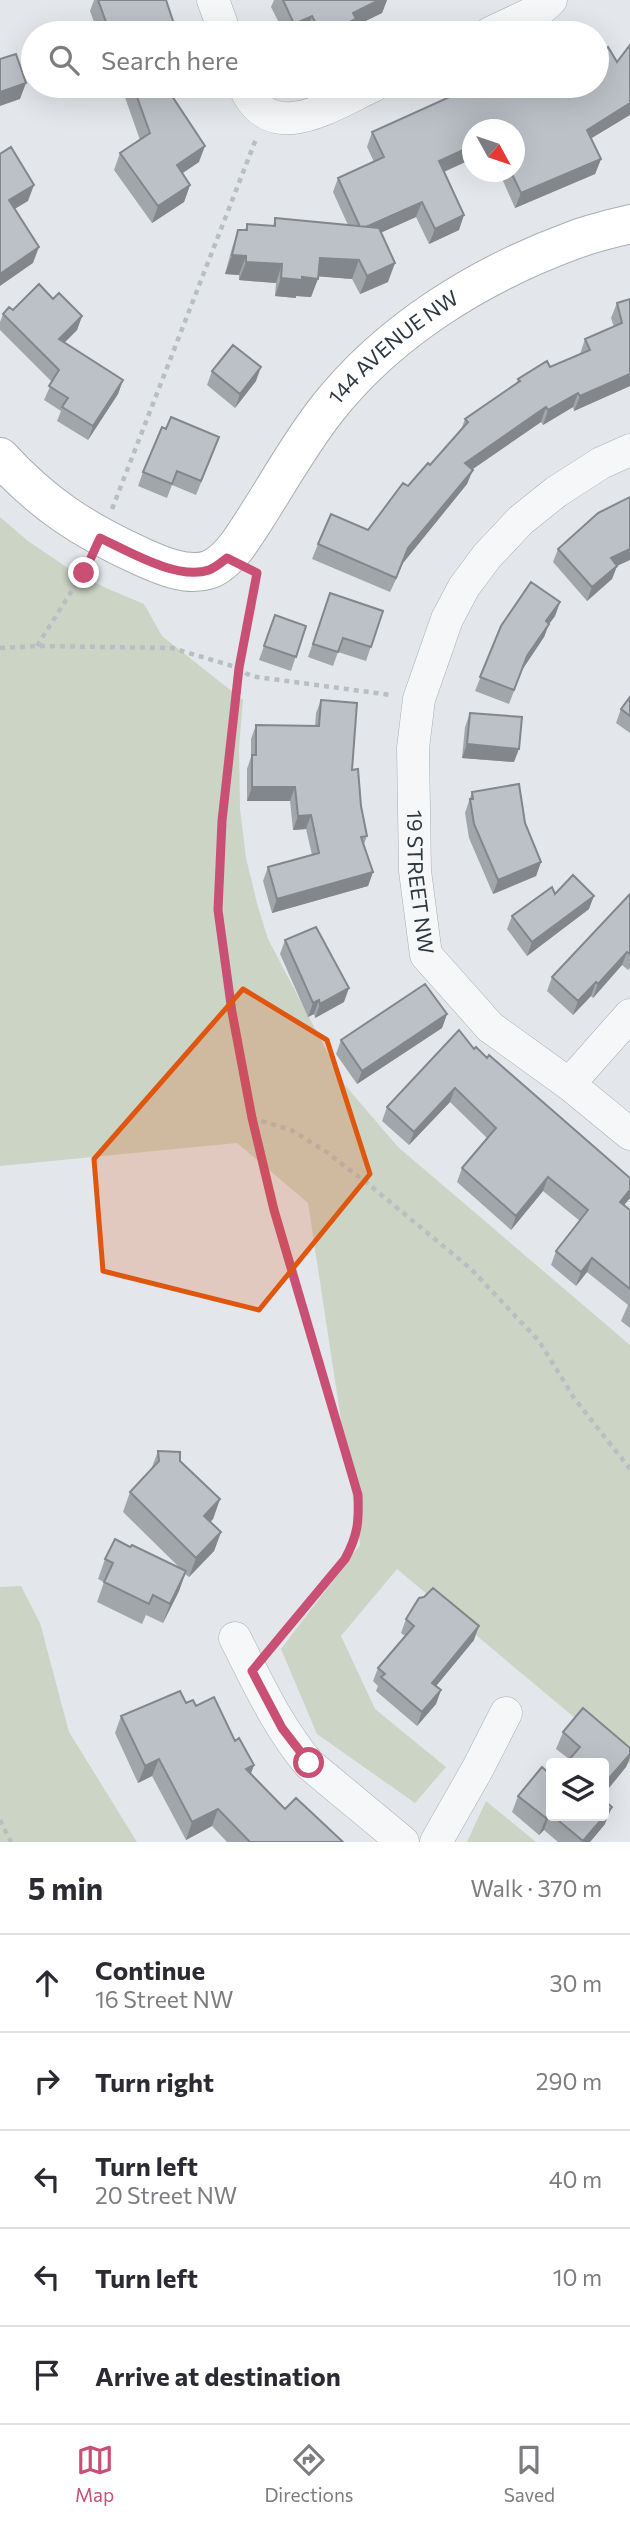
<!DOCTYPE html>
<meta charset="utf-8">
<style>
:root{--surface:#fff;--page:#f7f7f7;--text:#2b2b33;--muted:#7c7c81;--line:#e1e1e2;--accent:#c94f75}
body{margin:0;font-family:Commissioner,sans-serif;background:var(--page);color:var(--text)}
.controls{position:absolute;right:21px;bottom:21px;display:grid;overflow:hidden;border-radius:7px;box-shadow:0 7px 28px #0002}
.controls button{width:63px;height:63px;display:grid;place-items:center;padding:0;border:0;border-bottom:2px solid var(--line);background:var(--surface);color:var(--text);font:35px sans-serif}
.compass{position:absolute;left:462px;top:119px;width:63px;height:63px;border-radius:50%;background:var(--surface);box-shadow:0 7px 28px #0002;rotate:130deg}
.stop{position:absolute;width:21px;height:21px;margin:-16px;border:5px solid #c94f75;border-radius:50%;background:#fff}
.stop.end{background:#c94f75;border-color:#fff;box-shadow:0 2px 7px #0008}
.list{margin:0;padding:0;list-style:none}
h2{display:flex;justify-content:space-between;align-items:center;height:91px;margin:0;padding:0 28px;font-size:30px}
h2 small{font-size:23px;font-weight:400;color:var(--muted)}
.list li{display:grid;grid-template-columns:46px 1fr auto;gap:21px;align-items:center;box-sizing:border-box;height:98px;padding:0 28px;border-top:2px solid var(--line)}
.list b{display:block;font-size:26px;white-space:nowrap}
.list p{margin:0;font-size:23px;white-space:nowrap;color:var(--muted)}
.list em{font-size:23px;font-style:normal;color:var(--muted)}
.icon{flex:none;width:38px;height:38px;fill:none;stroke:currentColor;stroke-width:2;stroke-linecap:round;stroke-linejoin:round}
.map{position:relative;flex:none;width:630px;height:1842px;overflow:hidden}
.search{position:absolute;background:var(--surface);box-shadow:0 7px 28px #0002;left:21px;right:21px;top:21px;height:77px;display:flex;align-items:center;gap:18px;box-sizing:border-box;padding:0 24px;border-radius:38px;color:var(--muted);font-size:26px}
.sheet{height:581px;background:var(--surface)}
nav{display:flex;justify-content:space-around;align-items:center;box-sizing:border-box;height:98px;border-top:2px solid var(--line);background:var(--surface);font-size:19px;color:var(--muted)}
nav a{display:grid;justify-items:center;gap:4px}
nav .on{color:var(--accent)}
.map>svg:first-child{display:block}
.green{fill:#cbd4c5}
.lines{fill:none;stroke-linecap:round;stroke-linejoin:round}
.street-casing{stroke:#a8afb5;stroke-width:33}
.secondary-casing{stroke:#a8afb5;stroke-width:40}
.path{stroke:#b9bec2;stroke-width:4.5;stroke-dasharray:5 5;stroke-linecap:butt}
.street{stroke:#f6f7f9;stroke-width:32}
.secondary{stroke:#fff;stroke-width:38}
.wall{fill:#a1a6ab}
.shaded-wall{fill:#83878b}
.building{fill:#bbc1c7;stroke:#83878b;stroke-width:2}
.route{stroke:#c94f75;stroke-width:9}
.marked{fill:#df570f;fill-opacity:0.2;stroke:#df570f;stroke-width:5;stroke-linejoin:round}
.labels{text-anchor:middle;stroke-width:5;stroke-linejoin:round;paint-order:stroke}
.street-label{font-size:21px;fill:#2c3842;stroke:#f3f6f8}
</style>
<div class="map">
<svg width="630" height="1842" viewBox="0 0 630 1842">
<rect width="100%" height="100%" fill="#e3e7eb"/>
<path class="green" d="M0,517L28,541L68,568L106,588L144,604L162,636L243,700L239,747L240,809L246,858L258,907L268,939L344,1084L398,1147L630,1345V1764L397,1569L341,1636L375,1709L446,1767L415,1803L317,1734L281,1649L360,1545L308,1203L237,1143L0,1166Z
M21,1586L40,1623L69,1732L137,1842H0V1587Z
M486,1801L536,1842H467Z"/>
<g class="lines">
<g class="street-casing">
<g id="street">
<path d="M213,0L225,33"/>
<path d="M490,33L541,9L551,0"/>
<path d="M244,86C271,148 331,105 373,86"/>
<path id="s1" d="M630,450L601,463L556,492L521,520L487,556L464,587L447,619L419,699L413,748L415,871L426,955L490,1027L569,1084L630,1134"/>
<path d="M569,1084L630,1015"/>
<path d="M235,1638C257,1681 277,1726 309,1764L403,1842"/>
<path d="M436,1842L478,1768L506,1713"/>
</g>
</g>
<g class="secondary-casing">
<g id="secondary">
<path id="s2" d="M0,457C43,504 83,530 140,556C160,565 186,577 208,570C220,566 230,555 237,546C269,501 293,452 327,409C389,330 481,274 574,240C592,233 611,229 630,224"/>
</g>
</g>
<path class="path" d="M112,509L256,139
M256,574L239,668L222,821L218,910L232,1012L252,1118L274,1210L358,1495C358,1509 360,1524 356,1538C347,1568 292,1623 271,1649
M37,646L88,565
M0,648L37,646L172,648L239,668L247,674L257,677L391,695
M252,1118L291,1130L325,1151L367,1183L471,1269L539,1341L574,1398L630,1469
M0,1820L11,1842"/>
<use href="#street" class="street"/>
<use href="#secondary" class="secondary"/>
</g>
<path class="wall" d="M94,0H166L177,33H98L90,11Z
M274,0H387L382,13L353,27L350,33H284L271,7Z
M121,86H169L199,162L182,173L190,185L184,202L152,223L114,170L120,153L140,140Z
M468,92L591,139L601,159L595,174L515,208L499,172H514V130H472V159L444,172L459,230L429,244L416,217L381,232L388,282L360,294L352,279L318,276L311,297L296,296V298L275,296L276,283L239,280V275L225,274L232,248L238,230H245L247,224L273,226L275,218L348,225L333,192L338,178L374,162L367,147L372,132Z
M53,299L82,316L77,330L64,343L123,380L118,394L88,440L57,421L61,411L44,400L52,382L0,330V322L3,314Z
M630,299V386L574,411L573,407L543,425L541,422L472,469L467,484L403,563L390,592L312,559L318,544L368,530L408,486L430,465L461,430L465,419L516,384L518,379L550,367L580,354L585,339L614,327L611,318L617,303Z
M212,371L256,381L235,408L207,385Z
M214,451L196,495L172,485L167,498L138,486L143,472Z
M558,549L617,566L612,579L587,601L553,562Z
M330,593L383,611L366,661L338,652L333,666L308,657Z
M560,602L555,616L549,624L544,637L522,670L509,704L475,691L501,626Z
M275,615L306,626L291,671L259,660Z
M630,697V733L616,723L621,709Z
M321,700L352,770L361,806L367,836L364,844L373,872L368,886L272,913L263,881L268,867L312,855L306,829L293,830L290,801H247V769L251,757V739L256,725L315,726L316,713Z
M470,713L514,762L462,758L465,727Z
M472,792L525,823L541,862L536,876L493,894L469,838L465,813Z
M555,894L589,909L527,956L507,929L512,916Z
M630,894V968L628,970L622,965L593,998L591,996L573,1015L547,991L552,977Z
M285,940L344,1002L315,1018L314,1014L308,1017L280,954Z
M447,1014L442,1028L357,1084L336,1054L341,1040Z
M474,1049L487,1058L630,1178V1198L624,1205L630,1210V1328L621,1321L628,1305L587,1272L576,1286L551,1265L556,1251L580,1221L543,1191L511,1230L457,1182L462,1168L487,1138L450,1102L409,1145L382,1121L387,1107Z
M158,1451L180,1461L220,1499L213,1519L210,1522L221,1532L214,1551L189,1577L185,1574L179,1591L163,1623L146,1615L142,1624L97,1602L104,1582L98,1579L105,1559L130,1547L180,1568L123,1512L130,1492L151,1470Z
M424,1597L474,1640L436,1686L441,1690L436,1704L417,1726L376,1691L378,1686L373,1681L378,1668L405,1636L401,1633L406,1619Z
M186,1703L196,1706L235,1741L254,1765L250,1774L285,1809L343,1842H227L212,1826L186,1840L152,1776L138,1783L115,1733L121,1716Z
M563,1732L630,1748V1758L626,1767L604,1794V1763L569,1759L556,1749Z
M551,1775V1816H604L605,1824L590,1842H558L544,1830L539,1835L512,1812L518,1796Z"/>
<path class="shaded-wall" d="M379,0H387L382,13L353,27L350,33H326L353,13Z
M312,16L306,33H291L294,24Z
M26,83L20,99L0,106V92Z
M630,103V115L582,144L587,130Z
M205,146L199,162L171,181L177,165Z
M472,146V159L434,176L439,161Z
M601,159L595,174L515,208L521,193Z
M34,185L28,201L3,216L9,200Z
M190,185L184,202L152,223L158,206Z
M422,202L416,217L356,244L361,229Z
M464,215L459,230L429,244L435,229Z
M39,247L33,263L0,286V274Z
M232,255L246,256L239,275L225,274Z
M320,258L359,260L352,279L313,276Z
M246,262L282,264L276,283L239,280Z
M395,263L388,282L360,294L367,276Z
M302,277L318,279L311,297L296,296V298L275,296L281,278Z
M82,316L77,330L54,353L59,339Z
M261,367L256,381L235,408L240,394Z
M630,374V386L574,411L580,396Z
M123,380L118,394L88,440L93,426Z
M578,393L573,407L543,425L548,410Z
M546,407L541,422L460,478L465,463Z
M473,470L467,484L403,563L390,592L408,548Z
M630,549V560L617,566L612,579L587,601L592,587L611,558Z
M560,602L555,616L549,624L544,637L522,670L509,704L527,656L546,621Z
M467,744L519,749L514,762L462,758Z
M252,787H295L290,801H247Z
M311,815L306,829L293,830L298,816Z
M541,862L536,876L493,894L498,880Z
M373,872L368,886L272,913L277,899Z
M594,896L589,909L527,956L532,942Z
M627,952L622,965L593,998L598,984Z
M596,982L591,996L573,1015L578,1001Z
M349,988L344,1002L315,1018L320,1004Z
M319,1000L314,1014L308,1017L313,1003Z
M447,1014L442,1028L357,1084L362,1071Z
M455,1088L450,1102L409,1145L414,1132Z
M548,1177L543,1191L511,1230L516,1216Z
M630,1190V1198L615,1216L620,1202Z
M592,1258L587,1272L576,1286L581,1272Z
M220,1499L213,1519L197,1535L204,1516Z
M221,1532L214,1551L189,1577L196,1558Z
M186,1571L179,1591L163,1623L170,1604Z
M479,1626L474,1640L427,1697L432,1683Z
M441,1690L436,1704L417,1726L422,1712Z
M630,1754V1758L626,1767L604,1794V1784Z
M159,1759L152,1776L138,1783L145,1766Z
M254,1765L248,1782L246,1769Z
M612,1807L605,1824L590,1842H583Z
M218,1809L212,1826L186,1840L192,1822Z
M550,1813L544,1830L539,1835L546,1818Z"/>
<path class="building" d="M98,0H166L177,33H110Z
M283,0H379L353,13L356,19L326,33H321L312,16L294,24Z
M630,45V103L587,130L601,159L521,193L511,172H514V130H472V146L439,161L464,215L435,229L422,202L366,227H360L338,178L384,157L372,132L467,89L468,92L482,86H597V54L608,47L617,62Z
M16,54L26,83L0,92V59Z
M133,86H169L172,96L205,146L177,165L190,185L158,206L120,153L150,133Z
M11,147L34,185L9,200L39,247L0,274V154Z
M275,218L379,228L395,263L367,276L359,260L320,258L318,279L302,277V280L281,278L282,264L246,262V256L232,255L238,230H247V224L275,226Z
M39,284L53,299L59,293L82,316L59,339L123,380L93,426L62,407L68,398L49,386L59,370L3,314L9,307L13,310Z
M630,299V374L580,396L578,393L548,410L546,407L465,463L473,470L408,548L396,578L318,544L331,514L368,530L403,483L408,486L428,463L430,465L468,422L465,419L520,381L518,379L547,361L550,367L590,350L585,339L622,323L617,303Z
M233,345L261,367L240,394L212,371Z
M171,417L219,437L201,481L177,471L172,484L143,472L162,427L166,429Z
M630,497V549L611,558L617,566L592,587L558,549L598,513Z
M531,582L560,602L546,621L549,624L527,656L514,690L480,677L501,626Z
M330,593L383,611L371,647L343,638L338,652L313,644Z
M275,615L306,626L296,657L264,646Z
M630,697V716L621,709Z
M321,700L357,703L352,770L358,769L361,806L367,836L361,837L373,872L277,899L268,867L319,853L311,815L298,816L295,787H252V755H256V725L319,726Z
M470,713L522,717L519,749L467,744Z
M519,784L525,823L541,862L498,880L474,824L470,799H473L472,792Z
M573,875L594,896L532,942L512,916L552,887L555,894Z
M630,894V954L627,952L598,984L596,982L578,1001L552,977Z
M316,927L349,988L320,1004L319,1000L313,1003L285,940Z
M425,984L447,1014L362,1071L341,1040Z
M459,1030L474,1049L476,1047L487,1058L489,1055L630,1178V1190L620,1202L630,1210V1289L592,1258L581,1272L556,1251L588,1210L548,1177L516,1216L462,1168L496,1128L455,1088L414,1132L387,1107Z
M158,1451L180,1452V1461L220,1499L204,1516L221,1532L196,1558L130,1492L159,1461Z
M115,1539L130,1547L132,1545L186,1571L170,1604L153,1595L149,1604L104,1582L113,1563L105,1559Z
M433,1588L479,1626L432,1683L441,1690L422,1712L381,1677L385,1674L378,1668L414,1626L406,1619L419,1598L424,1597Z
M180,1691L186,1703L193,1700L196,1706L214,1697L235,1741L239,1738L254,1765L246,1769L285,1809L296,1798L343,1842H250L218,1809L192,1822L159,1759L145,1766L121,1716Z
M583,1708L630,1748V1754L604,1784V1763H566L580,1747L563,1732Z
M542,1767L551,1775V1814L550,1813L546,1818L518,1796Z
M604,1800L612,1807L583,1841L553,1816H604Z"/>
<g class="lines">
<path class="route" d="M84,573L100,538C128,551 178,581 209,570C215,568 222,562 227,558L257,573L239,668L222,821L218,910L232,1012L252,1118L274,1210L358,1495C359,1522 358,1535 345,1559L252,1671L282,1728L309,1763"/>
</g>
<path class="marked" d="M243,989L327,1040L370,1174L259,1310L103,1271L94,1159Z"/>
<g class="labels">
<g class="street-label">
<text dy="7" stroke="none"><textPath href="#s2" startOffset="537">144 AVENUE NW</textPath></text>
<text dy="7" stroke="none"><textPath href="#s1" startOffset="523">19 STREET NW</textPath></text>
</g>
</g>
</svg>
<div class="controls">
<button><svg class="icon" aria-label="layers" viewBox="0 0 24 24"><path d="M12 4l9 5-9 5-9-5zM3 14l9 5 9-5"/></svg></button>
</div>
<svg class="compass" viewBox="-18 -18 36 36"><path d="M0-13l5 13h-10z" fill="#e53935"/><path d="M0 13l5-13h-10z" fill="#7c7c81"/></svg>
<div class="stop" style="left:309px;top:1763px"></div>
<div class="stop end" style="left:84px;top:573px"></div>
<div class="search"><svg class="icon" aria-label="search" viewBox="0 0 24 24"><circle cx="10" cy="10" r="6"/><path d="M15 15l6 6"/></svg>Search here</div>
</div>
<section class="sheet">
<h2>5 min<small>Walk · 370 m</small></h2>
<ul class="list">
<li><svg class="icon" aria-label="ahead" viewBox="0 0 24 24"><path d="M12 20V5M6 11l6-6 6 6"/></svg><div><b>Continue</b><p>16 Street NW</p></div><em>30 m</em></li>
<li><svg class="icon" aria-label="right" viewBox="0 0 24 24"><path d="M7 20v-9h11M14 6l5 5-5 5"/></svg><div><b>Turn right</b></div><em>290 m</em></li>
<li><svg class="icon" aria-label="left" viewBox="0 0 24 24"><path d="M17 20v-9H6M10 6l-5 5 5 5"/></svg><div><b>Turn left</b><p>20 Street NW</p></div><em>40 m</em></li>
<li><svg class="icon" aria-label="left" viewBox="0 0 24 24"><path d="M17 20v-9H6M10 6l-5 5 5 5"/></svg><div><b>Turn left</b></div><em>10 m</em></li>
<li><svg class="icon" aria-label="arrive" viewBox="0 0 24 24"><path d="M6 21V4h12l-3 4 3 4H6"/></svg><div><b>Arrive at destination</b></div></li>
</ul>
</section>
<nav>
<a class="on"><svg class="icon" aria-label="map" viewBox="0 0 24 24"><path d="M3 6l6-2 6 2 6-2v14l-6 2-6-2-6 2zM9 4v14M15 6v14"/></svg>Map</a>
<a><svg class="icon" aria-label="directions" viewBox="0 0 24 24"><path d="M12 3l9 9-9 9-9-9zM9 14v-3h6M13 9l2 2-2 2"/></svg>Directions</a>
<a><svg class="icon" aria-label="saved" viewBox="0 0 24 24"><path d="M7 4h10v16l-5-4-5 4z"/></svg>Saved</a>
</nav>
